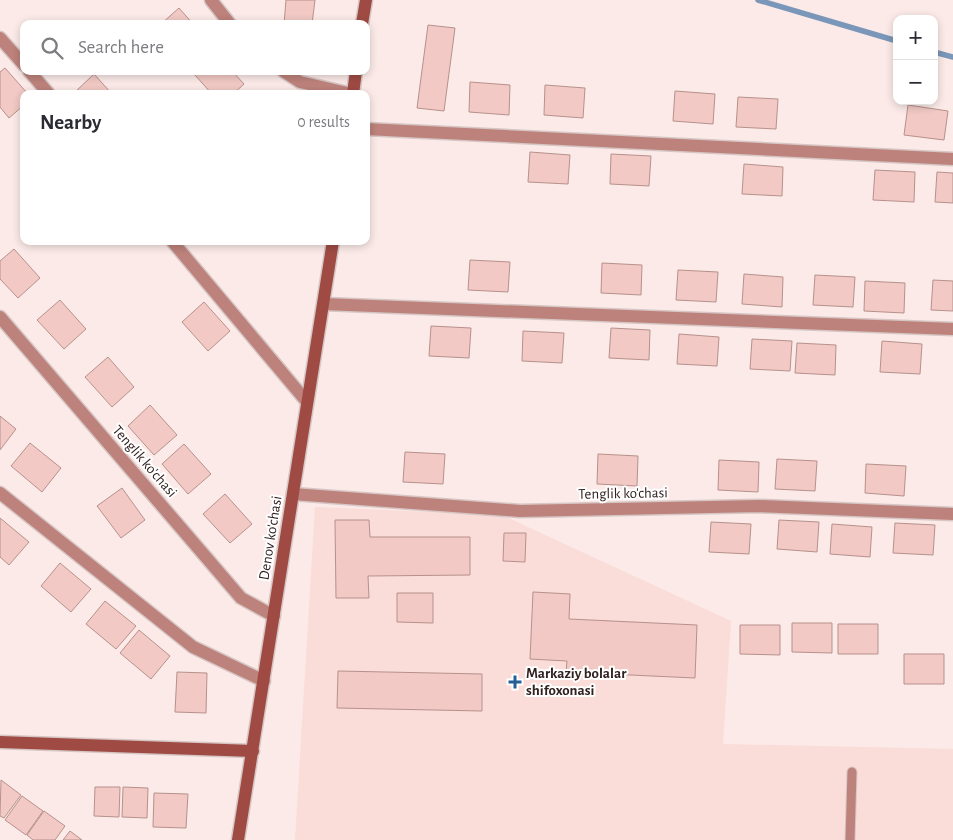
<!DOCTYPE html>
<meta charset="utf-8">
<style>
:root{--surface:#fff;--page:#f2f2f3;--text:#2b2b33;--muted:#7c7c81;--line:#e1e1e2}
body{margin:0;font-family:"Alegreya Sans",sans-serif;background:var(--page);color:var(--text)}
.controls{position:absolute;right:15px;top:15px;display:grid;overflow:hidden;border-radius:10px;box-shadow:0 2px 8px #0003}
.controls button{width:45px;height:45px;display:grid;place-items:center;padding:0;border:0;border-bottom:1px solid var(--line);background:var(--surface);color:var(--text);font:25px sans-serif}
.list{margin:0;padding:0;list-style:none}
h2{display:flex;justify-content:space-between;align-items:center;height:65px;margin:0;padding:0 20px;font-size:21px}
h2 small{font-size:16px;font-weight:400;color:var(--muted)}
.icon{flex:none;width:28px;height:28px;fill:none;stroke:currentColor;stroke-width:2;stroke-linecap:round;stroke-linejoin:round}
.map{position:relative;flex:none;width:953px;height:840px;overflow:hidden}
.search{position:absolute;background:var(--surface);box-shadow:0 2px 8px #0003;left:20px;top:20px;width:350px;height:55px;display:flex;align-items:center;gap:12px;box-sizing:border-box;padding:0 18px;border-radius:10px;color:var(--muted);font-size:19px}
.panel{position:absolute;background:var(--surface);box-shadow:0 2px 8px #0003;left:20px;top:90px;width:350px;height:155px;border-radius:10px}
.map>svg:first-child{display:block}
.built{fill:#fadcd8}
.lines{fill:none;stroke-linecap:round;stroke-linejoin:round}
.stream{stroke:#7a96b8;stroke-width:5.5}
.building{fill:#f2c9c4;stroke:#b7918c}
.lane-casing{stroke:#d6c6c4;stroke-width:11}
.street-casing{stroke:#d6c6c4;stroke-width:15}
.secondary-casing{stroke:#d6c6c4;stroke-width:15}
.lane{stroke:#bd827b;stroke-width:9}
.street{stroke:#bd827b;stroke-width:12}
.secondary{stroke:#9f4b44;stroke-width:12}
.poi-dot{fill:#235f96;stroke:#fff;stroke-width:2}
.labels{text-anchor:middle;stroke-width:4;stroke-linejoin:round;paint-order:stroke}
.street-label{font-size:15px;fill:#30211f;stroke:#fff}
.poi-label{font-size:15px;font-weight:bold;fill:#30211f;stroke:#fff;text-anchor:start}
</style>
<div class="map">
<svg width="953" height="840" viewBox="0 0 953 840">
<rect width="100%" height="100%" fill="#fbeae8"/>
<path class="built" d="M315,507L502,515L731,621L723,744L953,749V840H295Z"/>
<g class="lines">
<path class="stream" d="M758,0L897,41
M934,52L953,57"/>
</g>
<path class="building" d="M286,0H315L312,24H284Z
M179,8L193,24H161Z
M428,25L455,28L444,111L417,108Z
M5,68L28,94H24V105L9,118L0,107V72Z
M198,71H232L244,84L233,94H212L194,74Z
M94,74L112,94H73Z
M470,82L510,85L509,115L469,112Z
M545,85L585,88L583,118L544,115Z
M675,91L715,94L713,124L673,121Z
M738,97L778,99L776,129L736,127Z
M908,105L948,111L944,140L904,135Z
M530,152L570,155L568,184L528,182Z
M611,154L651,156L649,186L610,184Z
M744,164L783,167L782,196L742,194Z
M875,170L915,172L914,202L873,200Z
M937,172L953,173V203L935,202Z
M14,249L40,278L18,298L0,279V261Z
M470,260L510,262L508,292L468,290Z
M602,263L642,265L641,295L601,293Z
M678,270L718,272L716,302L676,300Z
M744,274L783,277L782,307L742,304Z
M815,275L855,277L853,307L813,305Z
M933,280L953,281V311L931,310Z
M865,281L905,283L904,313L864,311Z
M60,300L86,329L64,349L37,320Z
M204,302L230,331L208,351L182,322Z
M431,326L471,328L469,358L429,356Z
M611,328L650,330L649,360L609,358Z
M523,331L564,333L562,363L522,361Z
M679,334L719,337L717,366L677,364Z
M752,339L792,341L790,371L750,369Z
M882,341L922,344L920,374L880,372Z
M797,343L836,345L835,375L795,373Z
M108,357L134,387L112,407L85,377Z
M150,405L177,435L154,455L128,426Z
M0,416L16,429L0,450Z
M30,443L61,468L42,492L11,466Z
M184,444L211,474L188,494L162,464Z
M405,452L445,454L443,484L403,482Z
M598,454L638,456L637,486L597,484Z
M777,459L817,461L815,491L775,489Z
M719,460L759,462L758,492L718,490Z
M866,464L906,466L904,496L865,493Z
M122,488L145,520L121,538L97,506Z
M225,494L252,524L230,543L203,514Z
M0,518L29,542L9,565L0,557Z
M335,520H369L370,537H470V575L368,576L369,598H336Z
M779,520L819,522L817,552L777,549Z
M711,522L751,524L749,554L709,552Z
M895,523L935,525L933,555L893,553Z
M832,524L872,527L870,557L830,554Z
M504,533H526L525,562L503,561Z
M60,563L91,589L71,612L41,586Z
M533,592L570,594L569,619L697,625L695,678L566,672L567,661L530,659Z
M397,593H433V623L397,622Z
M105,601L136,626L116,649L86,624Z
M792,623H832V653L792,652Z
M838,624H878V654H838Z
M740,625H780V655L740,654Z
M139,630L170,656L151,679L120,653Z
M904,654H944V684H904Z
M338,671L482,674V711L337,708Z
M177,672L207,673L206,713L175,712Z
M1,780L21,795L4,818L0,816Z
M95,787H120L119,817L94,816Z
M123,787L148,788L147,818L122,817Z
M154,793L188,794L186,828L153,827Z
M22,796L43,811L26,835L5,820Z
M44,811L65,826L55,840H33L27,835Z
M70,831L82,840H63Z"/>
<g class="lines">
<g class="lane-casing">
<path id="lane" d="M850,840L852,772"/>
</g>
<g class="street-casing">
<path id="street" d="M211,0L230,24
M0,38L24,65
M29,71L49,94
M283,71L300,82L352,94
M366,129L953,159
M172,241L307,402
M324,304L953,329
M0,317L241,598L274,616
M0,493L193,647L264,681
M293,494L520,511L759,506L953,514"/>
</g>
<g class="secondary-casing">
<path id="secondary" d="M362,24L366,0
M353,94L356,71
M0,742L253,751
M238,840L333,241"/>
</g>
<use href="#lane" class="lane"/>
<use href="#street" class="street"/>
<use href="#secondary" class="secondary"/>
</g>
<path class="poi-dot" d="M512.5 674.5h5v5h5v5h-5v5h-5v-5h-5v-5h5z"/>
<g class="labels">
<g class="street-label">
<text transform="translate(145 461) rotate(49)" y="5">Tenglik ko'chasi</text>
<text transform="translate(623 493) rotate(-1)" y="5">Tenglik ko'chasi</text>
<text transform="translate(270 538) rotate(-81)" y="5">Denov ko'chasi</text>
</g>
<g class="poi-label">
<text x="526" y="678">Markaziy bolalar<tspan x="526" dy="17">shifoxonasi</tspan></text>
</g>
</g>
</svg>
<div class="controls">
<button>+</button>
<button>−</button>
</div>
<div class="search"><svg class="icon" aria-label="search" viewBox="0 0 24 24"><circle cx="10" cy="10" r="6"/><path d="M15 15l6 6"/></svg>Search here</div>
<section class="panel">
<h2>Nearby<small>0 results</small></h2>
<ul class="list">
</ul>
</section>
</div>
